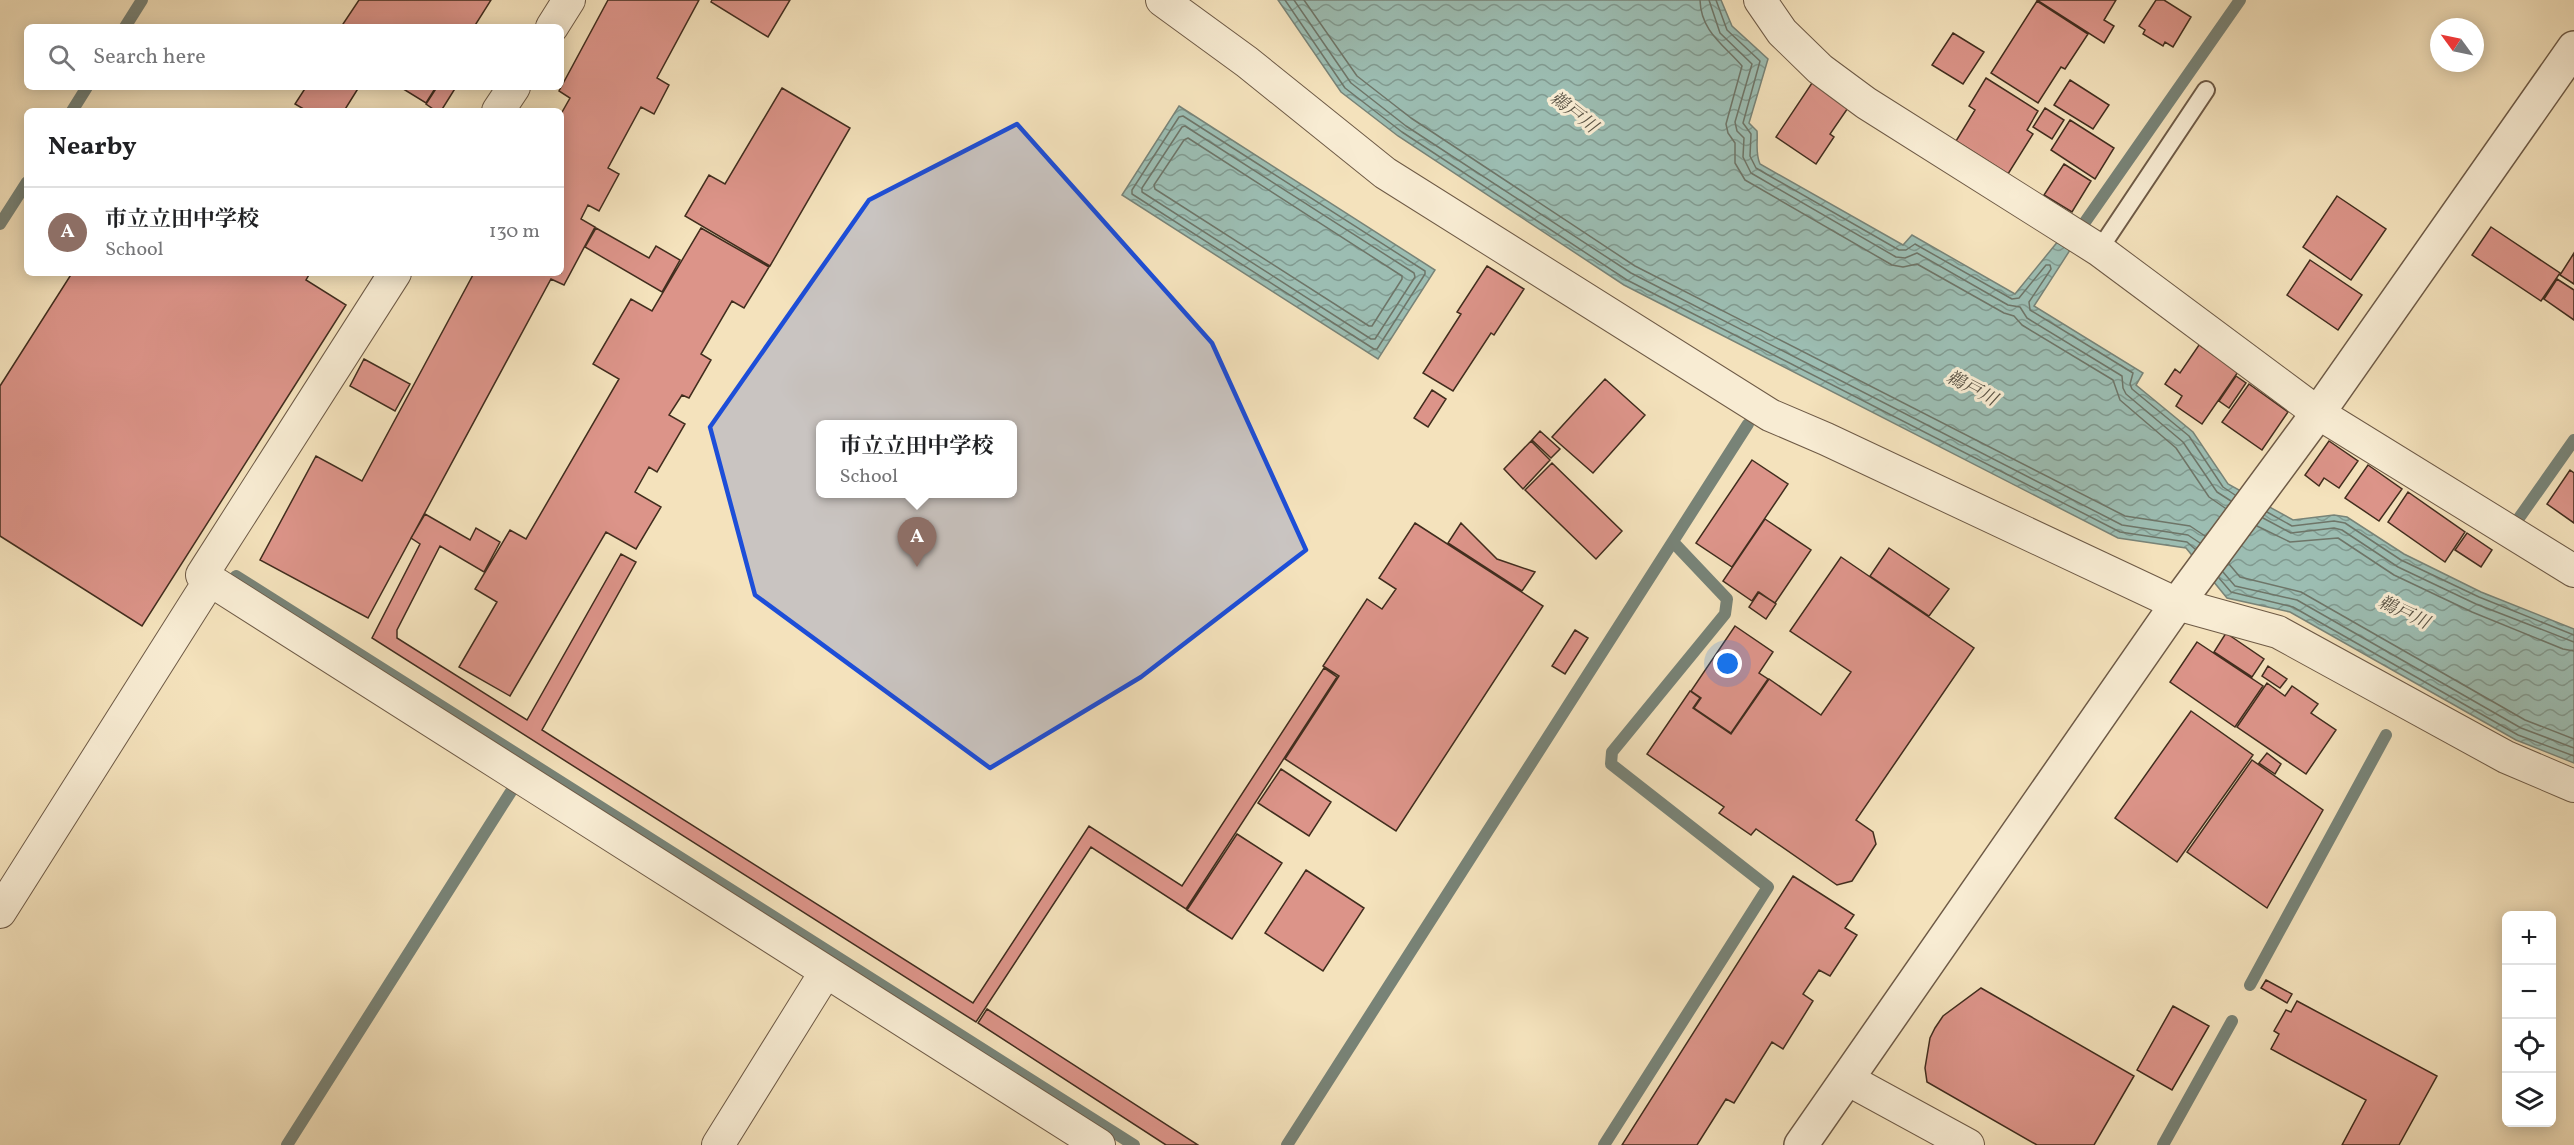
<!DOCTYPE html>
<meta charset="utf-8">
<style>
:root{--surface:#fff;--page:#f2f2f2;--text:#202124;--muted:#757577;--line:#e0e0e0;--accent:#2563eb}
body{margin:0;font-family:Vollkorn,"Noto Serif JP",serif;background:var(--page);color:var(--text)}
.controls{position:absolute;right:18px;bottom:18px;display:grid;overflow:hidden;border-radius:9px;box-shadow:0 3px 15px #0003}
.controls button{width:54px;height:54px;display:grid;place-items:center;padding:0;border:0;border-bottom:2px solid var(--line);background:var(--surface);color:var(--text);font:30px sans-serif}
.compass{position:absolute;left:2430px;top:18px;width:54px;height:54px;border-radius:50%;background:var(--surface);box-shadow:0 3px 15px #0003;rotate:303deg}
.you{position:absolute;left:1728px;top:664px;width:21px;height:21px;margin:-15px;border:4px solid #fff;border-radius:50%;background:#1a73e8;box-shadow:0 0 0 9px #1a73e833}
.badge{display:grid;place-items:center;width:39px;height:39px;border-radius:50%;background:var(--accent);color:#fff;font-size:20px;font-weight:700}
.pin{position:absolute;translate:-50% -50px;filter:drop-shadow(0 2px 3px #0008)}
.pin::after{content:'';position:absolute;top:32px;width:21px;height:18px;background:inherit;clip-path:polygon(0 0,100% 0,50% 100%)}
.popup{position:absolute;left:816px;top:420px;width:201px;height:78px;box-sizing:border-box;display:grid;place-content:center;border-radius:9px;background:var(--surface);filter:drop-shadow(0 2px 4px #0005);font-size:20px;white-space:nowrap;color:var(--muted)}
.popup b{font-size:22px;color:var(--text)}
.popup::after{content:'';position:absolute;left:50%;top:100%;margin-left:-12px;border:12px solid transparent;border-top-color:var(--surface)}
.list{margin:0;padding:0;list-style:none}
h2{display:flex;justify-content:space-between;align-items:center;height:78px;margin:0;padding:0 24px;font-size:26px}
h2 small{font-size:20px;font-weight:400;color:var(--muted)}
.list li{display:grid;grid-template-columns:39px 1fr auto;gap:18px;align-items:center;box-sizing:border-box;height:90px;padding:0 24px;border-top:2px solid var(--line)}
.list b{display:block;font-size:22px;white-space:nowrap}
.list p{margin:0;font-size:20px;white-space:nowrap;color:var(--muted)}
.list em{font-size:20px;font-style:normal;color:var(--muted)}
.icon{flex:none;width:33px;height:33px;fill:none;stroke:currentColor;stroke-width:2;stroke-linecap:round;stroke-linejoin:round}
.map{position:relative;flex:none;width:2574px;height:1145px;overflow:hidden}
.search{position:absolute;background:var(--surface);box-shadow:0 3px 15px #0003;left:24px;top:24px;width:540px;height:66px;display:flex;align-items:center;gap:15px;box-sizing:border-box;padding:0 21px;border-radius:9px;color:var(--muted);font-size:22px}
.panel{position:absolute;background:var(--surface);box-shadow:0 3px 15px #0003;left:24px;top:108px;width:540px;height:168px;border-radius:9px}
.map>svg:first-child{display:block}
.water{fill:url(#water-waves);stroke:#788377;stroke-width:1.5}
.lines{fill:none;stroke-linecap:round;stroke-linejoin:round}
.shore{stroke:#6e7568;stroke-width:1.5}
.stream{stroke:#788377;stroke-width:12}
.building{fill:#dc9489;stroke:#412d1e;stroke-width:1.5}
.service-casing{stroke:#6e5a46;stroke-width:20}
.minor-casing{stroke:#6e5a46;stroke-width:34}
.tertiary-casing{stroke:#6e5a46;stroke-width:36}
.service{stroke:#f8ecd3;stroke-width:16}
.minor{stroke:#f8ecd3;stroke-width:32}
.tertiary{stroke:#f8ecd3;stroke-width:33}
.marked{fill:#1d4ed8;fill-opacity:0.2;stroke:#1d4ed8;stroke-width:4.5;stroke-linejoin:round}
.labels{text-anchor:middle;stroke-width:6;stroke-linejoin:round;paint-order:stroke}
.water-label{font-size:18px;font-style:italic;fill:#585143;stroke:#f8ecd3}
</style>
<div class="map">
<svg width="2574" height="1145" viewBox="0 0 2574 1145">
<defs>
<pattern id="water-waves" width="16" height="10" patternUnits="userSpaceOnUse" patternTransform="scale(1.5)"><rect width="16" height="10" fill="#9cbdb2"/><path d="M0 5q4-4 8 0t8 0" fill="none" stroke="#819a90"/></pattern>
</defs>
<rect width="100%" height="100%" fill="#f4e2bc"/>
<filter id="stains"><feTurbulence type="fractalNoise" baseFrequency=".00333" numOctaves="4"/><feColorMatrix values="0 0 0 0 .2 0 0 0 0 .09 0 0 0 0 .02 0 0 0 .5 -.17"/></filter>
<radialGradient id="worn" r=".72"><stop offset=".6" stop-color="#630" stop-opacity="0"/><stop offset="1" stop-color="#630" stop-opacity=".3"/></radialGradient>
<path class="water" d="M1278,0H1721L1732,26L1768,59L1749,123L1757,131C1758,142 1755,153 1760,164L1903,245L1912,235L2015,294L2059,240L2072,247L2034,306L2143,373L2136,385L2193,432L2228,484L2293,520L2334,515L2347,517L2404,554L2481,592L2574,629V763L2516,740L2290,612L2227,598L2186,548L2118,538L1624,285L1398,136L1341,92Z
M1179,106L1435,270L1378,359L1122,195Z"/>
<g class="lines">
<path class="shore" d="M1285,0L1345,88L1402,132L1627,280L2120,532L2187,542L2195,549
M1294,0L1351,83L1406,126L1631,273L2122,525L2188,535L2200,543
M1304,0L1357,76L1411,118L1635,266L2125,516L2190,526L2205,536
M1700,0C1701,32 1724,45 1742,66L1726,124L1728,133L1735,143V163L1745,180L1892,265L1903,267L1917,264L2004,313L2014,316L2022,325L2113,380L2120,400L2176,448L2209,497L2225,508
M1709,0L1720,33L1752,64L1735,122L1737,131L1744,138L1743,157L1751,173L1896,257L1905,258L1917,253L2008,305L2020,307L2027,318L2122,376L2123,388L2126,394L2183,442L2217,492L2231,501
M1716,0L1727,30L1760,61L1743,123L1751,134L1750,156L1756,168L1899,250H1906L1915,244L2012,299L2019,298L2046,265H2050L2051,269L2029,302L2030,310L2133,373L2130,384L2132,389L2189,436L2223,487L2235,495
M1183,116L1425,271V274L1377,349H1374L1132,194V190L1179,117Z
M1185,126L1414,273L1415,277L1375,339H1371L1142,192V188L1182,127Z
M1188,138L1402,276V279L1372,326H1369L1155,189L1154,185L1184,140Z
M2267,512L2292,526L2334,521L2345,523L2401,560L2479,597L2574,635
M2263,518L2291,533L2334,528L2342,530L2398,567L2476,604L2574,642
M2257,526L2290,542L2338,538L2394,575L2472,612L2563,649L2574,651
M2229,564L2240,577L2301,592L2525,720L2574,739
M2223,572L2235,586L2297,600L2521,728L2574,748
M2219,578L2231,592L2293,607L2518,735L2574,756"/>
<path class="stream" d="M125,27L142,0
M72,111L87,87
M2085,222L2240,0
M0,224L27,182
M2519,518L2574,440
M236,576L1134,1145
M2250,985L2386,735
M287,1145L512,790
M1287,1145L1748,424
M1604,1145L1768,887L1611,764L1612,752L1725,614L1727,599L1673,542
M2163,1145L2232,1021"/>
</g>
<path class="building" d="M359,0H491L474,27H341Z
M608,0H699L657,78L669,85L654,114L641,107L608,168L619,174L599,211L588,205L581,219L595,227L564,285L551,279L368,618L260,560L316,456L362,481L474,273H561V114L570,98L559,91Z
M712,0H790L768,37L711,2Z
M2037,0H2116L2104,20L2114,26L2104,43Z
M2156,0H2164L2191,17L2173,47L2165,42L2163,46L2143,34L2145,30L2139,26Z
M2037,1L2088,34L2065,69L2061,67L2038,103L1991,73Z
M1953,33L1984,52L1963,84L1932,65Z
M1986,78L2038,111L2027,130L2033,134L2008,174L1956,141L1975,110L1969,106Z
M1814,80L1850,105L1830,134L1834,137L1816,164L1776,137Z
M2070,80L2109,105L2093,129L2054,105Z
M306,87H359L344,111H307L295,104Z
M400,87H436L426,103Z
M437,87H456L441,111H436L426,104Z
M782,88L850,128L770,266L685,216L709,175L725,184Z
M2045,108L2064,120L2052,139L2033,127Z
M2070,120L2114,148L2095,179L2051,150Z
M2064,164L2091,181L2072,212L2044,195Z
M2337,196L2386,229L2351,280L2303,247Z
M2491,227L2560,273L2541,301L2472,255Z
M596,228L649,258L656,246L680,260L662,292L585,247Z
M701,228L769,267L744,308L732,301L701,354L711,360L689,398L682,395L669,415L685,424L657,472L649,467L635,492L661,507L636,549L606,532L510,696L459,667L497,602L475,589L510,530L526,539L619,379L593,364L631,299L652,311Z
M2574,253V284L2560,275Z
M2310,260L2362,295L2338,330L2287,295Z
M1487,266L1524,289L1494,335L1491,333L1453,391L1423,373L1461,314L1457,312Z
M72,273H310L306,280L346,305L142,626L0,536V386Z
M2557,279L2574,290V320L2544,299Z
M2199,345L2238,372L2202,424L2176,406L2182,396L2165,384L2175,369L2180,373Z
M364,359L410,384L395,411L350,386Z
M2236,376L2246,383L2229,408L2219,401Z
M1605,379L1645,415L1593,473L1552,437Z
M2249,384L2288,412L2262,450L2222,422Z
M1432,390L1446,399L1428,427L1414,418Z
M1540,431L1560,449L1551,458L1532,440Z
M1531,441L1550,460L1523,489L1504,469Z
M2329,441L2358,461L2339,488L2324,478L2319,486L2305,475Z
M1752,460L1788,484L1732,567L1696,543Z
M1552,463L1622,531L1596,559L1525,490Z
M2368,465L2402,489L2379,521L2345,498Z
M2570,470L2574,473V523L2547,504Z
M2408,492L2465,532L2445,562L2388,522Z
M425,514L470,540L476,528L500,542L484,572L440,546L397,630V638L527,720L621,554L636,562L542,730L973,1003L1089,826L1182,886L1324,668L1337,677L1186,909L1091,847L976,1022L372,638L420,544L411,538Z
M1765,519L1811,550L1775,603L1758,592L1752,601L1723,581Z
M1415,523L1543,606L1396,831L1285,759L1339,676L1323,666L1367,599L1382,609L1396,589L1379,578Z
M1461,523L1497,559L1535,572L1522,591L1448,543Z
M2467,533L2492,550L2481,567L2455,550Z
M1889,548L1949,589L1929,616L1870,576Z
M1841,557L1974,648L1856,820L1873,832L1876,844L1852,881L1837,885L1756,829L1751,835L1719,813L1724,807L1647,754L1690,691L1700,698L1693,708L1731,734L1769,679L1821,715L1851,672L1790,631Z
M1759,592L1776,604L1766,619L1749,607Z
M1735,626L1773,652L1759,673L1768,679L1731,733L1694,708L1701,698L1691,691Z
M1575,630L1588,638L1565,674L1552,666Z
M2226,633L2264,659L2252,677L2214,652Z
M2197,642L2263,686L2235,727L2170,682Z
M2268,666L2287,679L2280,688L2262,676Z
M2267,683L2285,696L2292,686L2318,704L2311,713L2336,730L2306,774L2237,727Z
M2191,711L2253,755L2177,862L2115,818Z
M2267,753L2281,764L2275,774L2259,763Z
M2252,760L2323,810L2267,908L2187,852Z
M1281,769L1331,802L1309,836L1258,803Z
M1237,834L1282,863L1232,939L1187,910Z
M1306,870L1364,908L1323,971L1265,933Z
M1793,876L1854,915L1845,928L1857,935L1830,976L1819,970L1803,994L1813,1001L1783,1049L1772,1042L1734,1103L1726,1099L1697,1145H1622Z
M2266,980L2292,994L2287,1003L2261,988Z
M1981,988L2134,1076L2094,1145H2037L1927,1082L1925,1068L1930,1038L1935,1028L1943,1016Z
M2297,1001L2437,1076L2399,1145H2342L2366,1100L2271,1049L2279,1034L2274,1031L2286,1010L2291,1012Z
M2173,1006L2209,1026L2172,1090L2137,1070Z
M987,1009L1198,1145H1166L978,1023Z"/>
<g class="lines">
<g class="service-casing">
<path id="service" d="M2099,250L2206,90"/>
</g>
<g class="minor-casing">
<path id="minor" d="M1162,0L1247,62L1385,173L1770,415L1826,439L2177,604L2278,632L2506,757L2574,786
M1760,0L1782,32L1820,69L1866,103L2099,250L2318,413L2574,571
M552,27L569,0
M498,111L514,87
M395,273L202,575L1099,1145
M0,912L210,580
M1847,1079L1968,1145
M718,1145L825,973"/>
</g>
<g class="tertiary-casing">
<path id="tertiary" d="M1801,1145L2177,604L2318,413L2574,48"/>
</g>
<use href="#service" class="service"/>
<use href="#minor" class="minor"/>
<use href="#tertiary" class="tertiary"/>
</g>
<path class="marked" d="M1017,124L1212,343L1306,550L1141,677L990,768L755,595L710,427L869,200Z"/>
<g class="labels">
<g class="water-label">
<text transform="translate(1574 112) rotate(38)" y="6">鵜戸川</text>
<text transform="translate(1972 388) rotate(28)" y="6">鵜戸川</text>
<text transform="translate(2404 612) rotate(25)" y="6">鵜戸川</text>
</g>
</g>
<rect width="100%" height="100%" filter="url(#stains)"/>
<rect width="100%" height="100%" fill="url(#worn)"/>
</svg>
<div class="controls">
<button>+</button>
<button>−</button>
<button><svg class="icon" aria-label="locate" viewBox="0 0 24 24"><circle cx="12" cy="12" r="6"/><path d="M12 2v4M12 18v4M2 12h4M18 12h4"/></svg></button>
<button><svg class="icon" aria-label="layers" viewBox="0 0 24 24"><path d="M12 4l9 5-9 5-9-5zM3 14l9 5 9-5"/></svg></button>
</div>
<svg class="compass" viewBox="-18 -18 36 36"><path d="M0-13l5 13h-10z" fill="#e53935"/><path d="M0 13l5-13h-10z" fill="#757577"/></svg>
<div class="you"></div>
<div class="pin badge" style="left:917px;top:567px;background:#8d6e63">A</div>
<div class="popup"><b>市立立田中学校</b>School</div>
<div class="search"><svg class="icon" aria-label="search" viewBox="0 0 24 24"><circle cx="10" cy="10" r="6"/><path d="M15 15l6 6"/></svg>Search here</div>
<section class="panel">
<h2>Nearby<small></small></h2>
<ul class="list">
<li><span class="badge" style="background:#8d6e63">A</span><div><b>市立立田中学校</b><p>School</p></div><em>130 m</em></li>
</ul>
</section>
</div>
